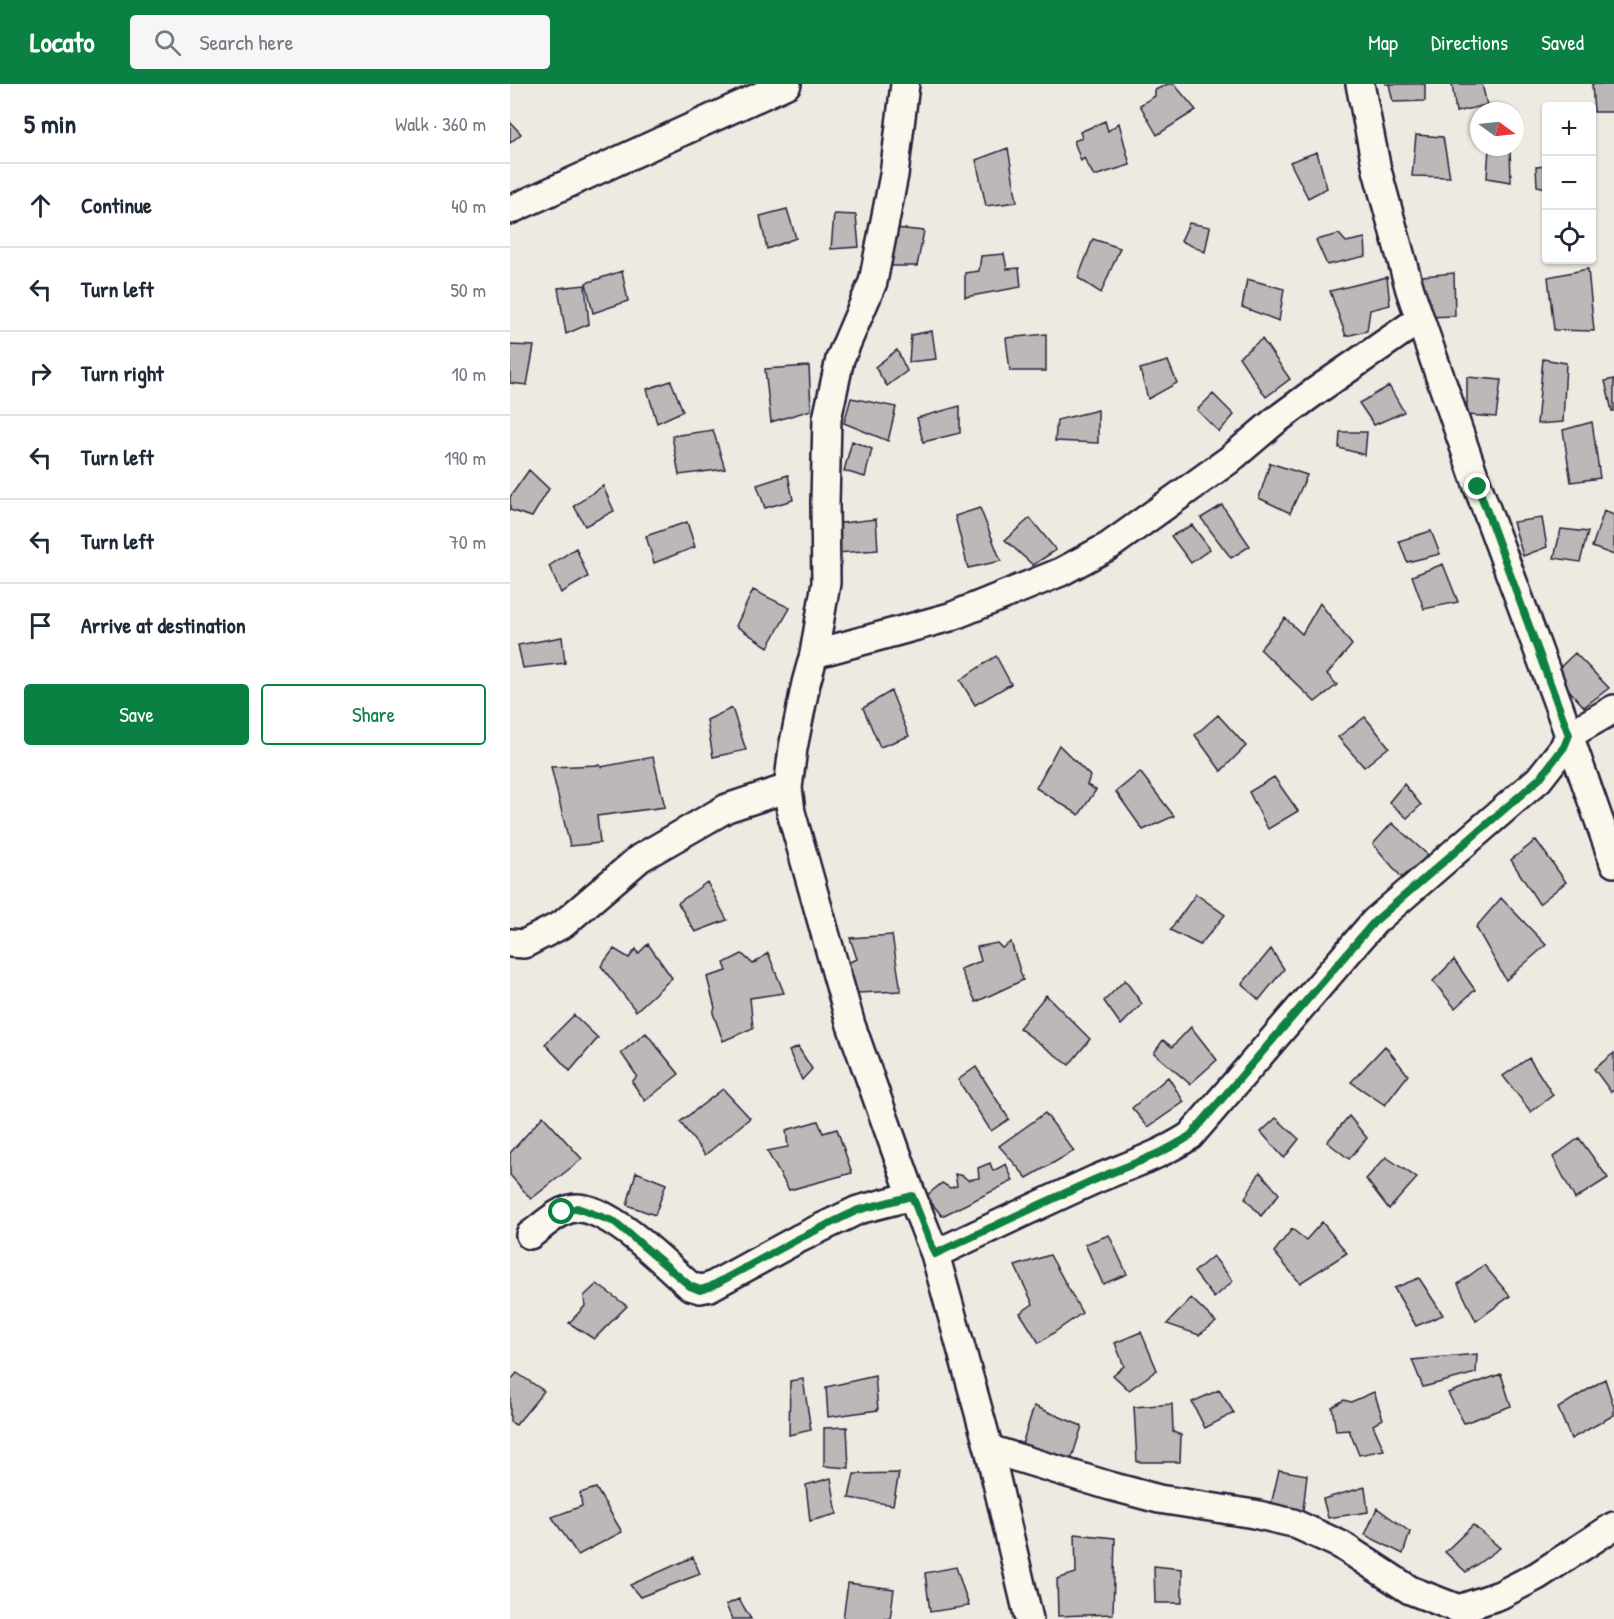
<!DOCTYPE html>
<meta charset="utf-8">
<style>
:root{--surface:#fff;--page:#f6f6f7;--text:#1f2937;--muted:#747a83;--line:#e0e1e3;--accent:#0b8043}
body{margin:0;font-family:"Patrick Hand",sans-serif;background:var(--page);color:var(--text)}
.controls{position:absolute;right:18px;top:18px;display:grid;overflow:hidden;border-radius:6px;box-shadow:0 2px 4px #0004}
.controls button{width:54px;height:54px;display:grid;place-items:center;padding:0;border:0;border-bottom:2px solid var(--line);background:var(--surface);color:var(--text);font:30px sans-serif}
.compass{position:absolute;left:960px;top:18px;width:54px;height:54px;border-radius:50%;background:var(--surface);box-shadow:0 2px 4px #0004;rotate:105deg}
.stop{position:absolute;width:18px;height:18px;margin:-14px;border:4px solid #0b8043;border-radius:50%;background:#fff}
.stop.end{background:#0b8043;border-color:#fff;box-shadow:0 2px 6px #0008}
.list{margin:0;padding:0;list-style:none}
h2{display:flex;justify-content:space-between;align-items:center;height:78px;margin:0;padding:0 24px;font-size:26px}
h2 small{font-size:20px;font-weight:400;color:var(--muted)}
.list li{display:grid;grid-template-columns:39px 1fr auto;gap:18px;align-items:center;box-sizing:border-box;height:84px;padding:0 24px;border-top:2px solid var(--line)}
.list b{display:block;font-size:22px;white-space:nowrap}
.list em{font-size:20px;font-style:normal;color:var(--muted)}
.actions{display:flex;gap:12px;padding:18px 24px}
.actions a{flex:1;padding:14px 0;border:2px solid var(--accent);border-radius:6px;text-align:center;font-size:21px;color:var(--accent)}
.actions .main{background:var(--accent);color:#fff}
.icon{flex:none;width:33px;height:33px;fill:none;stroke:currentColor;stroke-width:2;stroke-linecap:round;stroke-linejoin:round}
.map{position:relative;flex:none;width:1104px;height:1535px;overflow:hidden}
header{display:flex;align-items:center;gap:36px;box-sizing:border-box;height:84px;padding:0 30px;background:var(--accent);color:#fff}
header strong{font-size:28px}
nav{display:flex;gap:33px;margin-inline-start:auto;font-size:21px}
.search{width:420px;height:54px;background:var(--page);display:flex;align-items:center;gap:15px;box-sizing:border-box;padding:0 21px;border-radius:6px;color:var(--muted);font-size:22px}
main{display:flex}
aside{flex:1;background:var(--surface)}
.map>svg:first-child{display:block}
.building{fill:#bcb8b8;stroke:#22223b;stroke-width:1.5}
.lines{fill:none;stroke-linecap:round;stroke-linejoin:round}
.minor-casing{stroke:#22223b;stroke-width:32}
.minor{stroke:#fbf7ec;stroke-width:27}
.route{stroke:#0b8043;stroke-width:8}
</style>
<header>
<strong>Locato</strong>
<div class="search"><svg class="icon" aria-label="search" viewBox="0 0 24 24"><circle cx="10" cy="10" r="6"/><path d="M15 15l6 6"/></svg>Search here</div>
<nav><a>Map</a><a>Directions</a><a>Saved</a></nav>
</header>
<main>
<aside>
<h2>5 min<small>Walk · 360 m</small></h2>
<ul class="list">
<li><svg class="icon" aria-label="ahead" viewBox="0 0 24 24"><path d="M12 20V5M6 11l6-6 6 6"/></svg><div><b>Continue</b></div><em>40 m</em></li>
<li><svg class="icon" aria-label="left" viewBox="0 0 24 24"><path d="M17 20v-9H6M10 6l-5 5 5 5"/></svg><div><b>Turn left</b></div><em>50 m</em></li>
<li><svg class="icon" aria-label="right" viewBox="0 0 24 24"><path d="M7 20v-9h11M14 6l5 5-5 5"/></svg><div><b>Turn right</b></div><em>10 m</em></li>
<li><svg class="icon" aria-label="left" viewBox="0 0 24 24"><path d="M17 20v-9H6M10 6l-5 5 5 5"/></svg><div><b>Turn left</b></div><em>190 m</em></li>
<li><svg class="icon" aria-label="left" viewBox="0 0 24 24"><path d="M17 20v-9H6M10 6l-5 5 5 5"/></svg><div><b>Turn left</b></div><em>70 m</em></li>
<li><svg class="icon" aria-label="arrive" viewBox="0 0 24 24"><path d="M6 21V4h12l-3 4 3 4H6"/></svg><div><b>Arrive at destination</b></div></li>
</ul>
<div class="actions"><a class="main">Save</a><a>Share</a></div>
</aside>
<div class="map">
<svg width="1104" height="1535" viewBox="0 0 1104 1535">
<rect width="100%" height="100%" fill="#eeeae2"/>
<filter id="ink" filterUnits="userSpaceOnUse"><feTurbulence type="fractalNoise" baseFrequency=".0167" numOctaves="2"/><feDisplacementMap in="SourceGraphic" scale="12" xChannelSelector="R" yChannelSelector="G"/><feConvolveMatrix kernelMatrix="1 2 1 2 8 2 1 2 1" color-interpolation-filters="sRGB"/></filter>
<g filter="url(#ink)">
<path class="building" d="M658,0H664L686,26L647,51L630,21L645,12V6Z
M875,0H915V17L883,18L879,0Z
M942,0H972L977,21L946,28Z
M1082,0H1104V28H1084Z
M595,37L598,47L609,39L620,81L584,92L574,74L571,77L564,57L572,54L570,48Z
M0,38L11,50L0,59Z
M906,51L933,53L940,93L902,92Z
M979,63H1000L1001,98L977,94Z
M498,64L507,118L476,122L466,76Z
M807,68L817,104L798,114L780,78Z
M1036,82V104L1027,102L1026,83Z
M277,125L286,154L257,165L250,132Z
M324,130L346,131L349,163L321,165Z
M679,139L700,143L695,168L671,157Z
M385,144L414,147L407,182H381Z
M829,150L836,158L855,154L856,172L817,181L806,156Z
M583,155L610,164L591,209L568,194Z
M494,170L497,185L509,184L511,203L455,213V189L469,187L471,172Z
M1078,185L1084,247L1044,246L1038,193Z
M112,187L118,217L83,229L76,199Z
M944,189L945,232L914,233L912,192Z
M877,193L880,221L860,226L857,247L836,252L820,207Z
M737,195L774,205L769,237L732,223Z
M75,201L79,240L56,250L48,204Z
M422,247L426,275L399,278L401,251Z
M536,250V287H500L496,254Z
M752,255L780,295L756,313L729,273Z
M0,261L24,262L17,301L0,299Z
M387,266L397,287L377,302L365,283Z
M1033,275L1056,279L1053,338L1027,340Z
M658,277L667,299L638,315L630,285Z
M299,282L301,326L261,338L255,285Z
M957,293L991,296L986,333L957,331Z
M1104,295V327H1102L1095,297Z
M161,297L173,327L147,339L137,305Z
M879,302L894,328L864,341L849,319Z
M703,310L724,331L709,348L687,326Z
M341,314L386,323L378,357L334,339Z
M450,322V349L413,358L407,334Z
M588,326V359L545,357L547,336Z
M1082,338L1090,394L1061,398L1053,346Z
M203,346L215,385L169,391L162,352Z
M830,348H857L855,371L829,364Z
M342,357L362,365L355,393L334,387Z
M760,379L797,391L780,429L749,414Z
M19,386L39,405L22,433L0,426V413Z
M278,391L283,416L255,424L247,401Z
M93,402L104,427L75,442L64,422Z
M712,421L740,462L721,474L691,434Z
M470,424L491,477L458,484L445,432Z
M1094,427L1104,431V471L1082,463Z
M520,434L546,466L523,481L495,456Z
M1032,434L1037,463L1013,472L1003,438Z
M366,435L368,466L326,469L323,440Z
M177,438L185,463L144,479L136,452Z
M682,441L700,465L681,479L661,452Z
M1051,445L1078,448L1070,478L1044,474Z
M921,447L930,470L897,478L889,457Z
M66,464L78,493L51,509L39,482Z
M933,480L948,518L914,525L902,492Z
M243,506L280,524L258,563L226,542Z
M810,519L842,561L817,590L827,601L805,618L750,565L775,534L792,550Z
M52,553L55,579L13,584L8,561Z
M1065,569L1099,604L1074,623L1044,589Z
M486,572L501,600L465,621L450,596Z
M381,607L399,652L370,663L353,624Z
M222,624L236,666L203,673L197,636Z
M708,631L736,662L711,687L685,651Z
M855,633L879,663L854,683L828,653Z
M549,661L580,692L577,701L586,706L569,731L526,704Z
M143,673L155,723L87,732L90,759L60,762L41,683L89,681L91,683Z
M630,688L664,732L633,746L606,708Z
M764,693L788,727L758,745L739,708Z
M894,700L911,721L897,734L879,718Z
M882,739L918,771L893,795L863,760Z
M1026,756L1056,798L1029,820L1001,776Z
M197,798L217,836L185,848L168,819Z
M686,810L715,831L690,861L660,846Z
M991,814L1036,861L996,896L966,843Z
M382,851L391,907L348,909L337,879L347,875L340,854Z
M501,858L513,896L466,918L450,885L471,877L467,863L487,859L492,864Z
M138,860L162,894L126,927L91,882L104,865L119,874L126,865L128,870Z
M761,865L774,885L749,916L732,900Z
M258,869L274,909L240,914L243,944L213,957L203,929L205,924L197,893L217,887L214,879L232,870L243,880Z
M944,876L965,906L945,924L923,897Z
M615,896L632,920L611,941L594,917Z
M536,911L580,955L559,981L509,944Z
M64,931L88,954L60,987L35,960Z
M681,943L707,976L680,1000L644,969L653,956L662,963Z
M136,949L169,990L135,1017L122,998L127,992L111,969Z
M875,962L898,991L875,1021L841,998Z
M288,963L302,985L292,996L279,967Z
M1104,969V1006L1101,1008L1084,985Z
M1019,974L1043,1011L1021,1028L993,992Z
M466,983L499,1035L481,1047L448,996Z
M658,993L674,1018L638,1043L622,1024Z
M213,1005L240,1034L195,1071L170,1038Z
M535,1029L564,1067L517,1094L489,1062Z
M33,1032L72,1075L21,1115L0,1091V1069Z
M839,1032L857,1054L839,1075L817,1058Z
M766,1034L789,1055L774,1074L751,1048Z
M308,1037L313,1049L327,1045L342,1089L279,1106L257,1067L278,1063L276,1046Z
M1069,1054L1098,1094L1065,1115L1043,1073Z
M876,1073L907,1094L879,1125L856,1095Z
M480,1079L483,1087L496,1080L503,1097L432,1132L416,1112L432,1099L440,1104L447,1102L445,1090L453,1092L458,1096L469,1094L468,1084Z
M126,1088L156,1100L145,1131L117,1121Z
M750,1088L769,1110L751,1132L735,1114Z
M812,1138L837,1169L790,1199L764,1168L782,1145L796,1156Z
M599,1151L617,1190L593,1200L575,1160Z
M540,1171L572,1229L529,1259L510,1229L523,1220L505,1182Z
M703,1172L723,1197L704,1214L684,1188Z
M974,1181L1000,1212L966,1237L948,1200Z
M909,1194L933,1231L906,1242L884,1204Z
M87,1200L117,1222L84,1255L59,1239L75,1222L74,1212Z
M681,1214L706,1238L689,1251L657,1240Z
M631,1248L647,1286L619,1306L603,1291L614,1282L605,1259Z
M967,1270L966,1289L913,1303L902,1276Z
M7,1289L34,1307L6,1341L0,1338V1297Z
M991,1290L1001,1322L954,1339L938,1309Z
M365,1292L368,1326L318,1333L316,1303Z
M293,1295L301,1346L279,1351L280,1297Z
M1095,1295L1104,1323V1331L1061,1355L1048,1324Z
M709,1306L724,1329L695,1344L682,1318Z
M864,1308L873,1335L863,1341L874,1366L849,1371L839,1346L826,1347L822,1323L834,1316L841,1318Z
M662,1320L663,1348L671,1351L670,1378H627L624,1323Z
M524,1322L572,1342L560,1380L509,1370Z
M337,1343L339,1384L314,1382V1344Z
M769,1386L797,1391L792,1435L761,1421Z
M389,1389L383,1421L339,1414L344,1390Z
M321,1394L327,1430L300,1437L296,1401Z
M855,1403L858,1428L818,1434L813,1415Z
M86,1404L112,1448L68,1471L42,1433L72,1422L70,1409Z
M867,1424L900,1448L893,1470L855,1451Z
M963,1441L990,1464L956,1488L935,1468Z
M565,1450L605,1454L603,1530L548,1532L547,1495L566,1489Z
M183,1473L190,1490L130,1513L120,1501Z
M644,1482L672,1485V1519H645Z
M446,1483L459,1522L420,1528L415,1489Z
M338,1499L384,1505L380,1535H333Z
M229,1515L241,1535H222L216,1521Z"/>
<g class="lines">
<g class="minor-casing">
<path id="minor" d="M395,0L384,91L363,198L330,275L317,335L315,419L316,499L304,570L296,599L283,664L278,704L281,728L341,941L402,1112L425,1170L479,1365L519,1535
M850,0L867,86L900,206L968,403L1048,620L1104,779
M0,126L277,0
M304,570L440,533L551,488L599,462L719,376L765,337L803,309L910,235
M0,859L14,860L53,840L130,774L217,724L278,704
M20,1151C33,1142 50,1124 67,1124C101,1124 155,1180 180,1202L190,1205L200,1203L288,1155L348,1126L402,1112
M425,1170C478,1145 531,1120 584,1096C617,1082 649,1072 680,1052L864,838L1029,695L1054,663L1059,651L1104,625
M479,1365L600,1402L649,1415L744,1430L783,1439L831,1461L900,1506L949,1525L990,1511L1027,1492L1104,1442"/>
</g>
<use href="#minor" class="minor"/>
</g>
</g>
<g class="lines" filter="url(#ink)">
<path class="route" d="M52,1128L67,1124L105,1138L180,1202L190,1206L200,1203L288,1155L348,1126L402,1112L425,1170C478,1145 531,1120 584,1096C616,1082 649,1072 680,1052L864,838L1029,695L1054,663L1059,651L968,403"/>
</g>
</svg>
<div class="controls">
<button>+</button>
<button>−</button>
<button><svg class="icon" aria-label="locate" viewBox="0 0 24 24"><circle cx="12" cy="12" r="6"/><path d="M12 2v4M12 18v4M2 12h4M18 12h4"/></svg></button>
</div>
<svg class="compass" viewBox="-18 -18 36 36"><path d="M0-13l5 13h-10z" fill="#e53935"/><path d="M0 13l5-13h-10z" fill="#747a83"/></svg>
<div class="stop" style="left:52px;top:1128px"></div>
<div class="stop end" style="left:968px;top:403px"></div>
</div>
</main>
